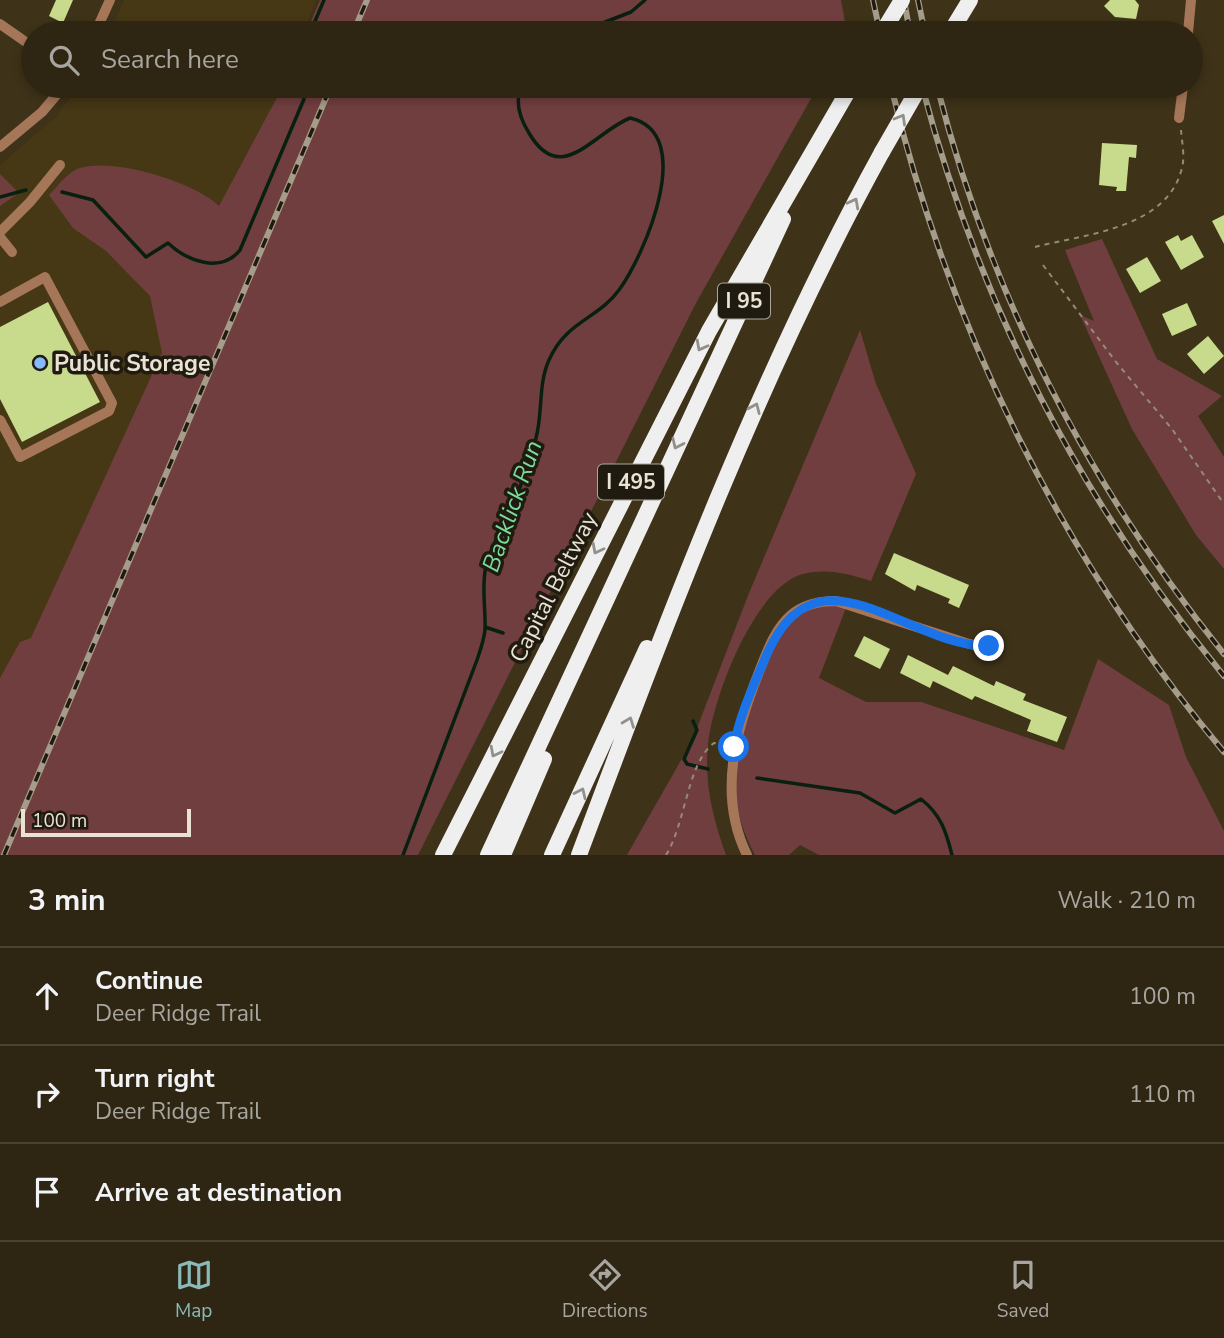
<!DOCTYPE html>
<meta charset="utf-8">
<style>
:root{--surface:#2e2612;--page:#362e1b;--text:#f1f3f6;--muted:#a7a59f;--line:#494332;--accent:#8bbbb9}
body{margin:0;font-family:"Nunito Sans",sans-serif;background:var(--page);color:var(--text)}
.scale{position:absolute;left:21px;bottom:18px;width:170px;box-sizing:border-box;padding-left:7px;border:4px solid #eae3d4;border-top:0;font-size:19px;line-height:24px;white-space:nowrap;color:#eae3d4;-webkit-text-stroke:5px #201b10;paint-order:stroke}
.stop{position:absolute;width:21px;height:21px;margin:-16px;border:5px solid #1a73e8;border-radius:50%;background:#fff}
.stop.end{background:#1a73e8;border-color:#fff;box-shadow:0 2px 7px #0008}
.list{margin:0;padding:0;list-style:none}
h2{display:flex;justify-content:space-between;align-items:center;height:91px;margin:0;padding:0 28px;font-size:30px}
h2 small{font-size:23px;font-weight:400;color:var(--muted)}
.list li{display:grid;grid-template-columns:46px 1fr auto;gap:21px;align-items:center;box-sizing:border-box;height:98px;padding:0 28px;border-top:2px solid var(--line)}
.list b{display:block;font-size:26px;white-space:nowrap}
.list p{margin:0;font-size:23px;white-space:nowrap;color:var(--muted)}
.list em{font-size:23px;font-style:normal;color:var(--muted)}
.icon{flex:none;width:38px;height:38px;fill:none;stroke:currentColor;stroke-width:2;stroke-linecap:round;stroke-linejoin:round}
.map{position:relative;flex:none;width:1224px;height:855px;overflow:hidden}
.search{position:absolute;background:var(--surface);box-shadow:0 4px 10px #0003;left:21px;right:21px;top:21px;height:77px;display:flex;align-items:center;gap:18px;box-sizing:border-box;padding:0 24px;border-radius:38px;color:var(--muted);font-size:26px}
.sheet{height:385px;background:var(--surface)}
nav{display:flex;justify-content:space-around;align-items:center;box-sizing:border-box;height:98px;border-top:2px solid var(--line);background:var(--surface);font-size:19px;color:var(--muted)}
nav a{display:grid;justify-items:center;gap:4px}
nav .on{color:var(--accent)}
.map>svg:first-child{display:block}
.built{fill:#463715}
.green{fill:#713e3f}
.lines{fill:none;stroke-linecap:round;stroke-linejoin:round}
.stream{stroke:#092011;stroke-width:3.5}
.building{fill:#c8db8c}
.path{stroke:#958b77;stroke-width:2;stroke-dasharray:5 5;stroke-linecap:butt}
.minor{stroke:#a67658;stroke-width:10}
.highway{stroke:#efefef;stroke-width:16}
.rail-casing{stroke:#a59c89;stroke-width:6}
.rail{stroke:#201b10;stroke-width:3.5;stroke-dasharray:10;stroke-linecap:butt}
.highway-bridge{stroke:#efefef;stroke-width:16}
.oneway{stroke:#92908b}
.route{stroke:#1a73e8;stroke-width:9}
.poi-dot{fill:#86bbfb;stroke:#201b10;stroke-width:2.5}
.labels{text-anchor:middle;stroke-width:7;stroke-linejoin:round;paint-order:stroke}
.shield{fill:#201b10;stroke:#ada799;stroke-width:2}
.shield-label{font-size:21px;font-weight:bold;fill:#eae3d4}
.poi-label{font-size:23px;font-weight:bold;fill:#eae3d4;stroke:#201b10;text-anchor:start}
.street-label{font-size:23px;fill:#eae3d4;stroke:#201b10}
.water-label{font-size:24px;font-style:italic;fill:#78dc99;stroke:#201b10}
</style>
<div class="map">
<svg width="1224" height="855" viewBox="0 0 1224 855">
<rect width="100%" height="100%" fill="#3e3218"/>
<path class="built" d="M124,0H317L303,33H110Z
M79,86H281L0,741V165L56,117Z"/>
<path class="green" d="M320,0H841L847,33H306Z
M283,86H818L696,303L418,855H0V678L20,642L31,638L162,353L150,296L106,251L73,228L49,195C57,187 67,173 77,169C111,156 195,182 219,206Z
M0,174L19,193L0,206Z
M1102,239L1157,359L1222,396L1198,416L1224,457V569L1196,535L1132,429L1080,315L1094,321L1065,250Z
M860,330L876,384L916,474L871,581C848,574 828,568 803,574C755,586 712,699 708,745C704,783 713,819 726,855H627L692,741L749,593Z
M818,597L849,600L819,678L866,702H921L1064,750L1098,659L1169,705L1186,757L1224,831V855H819L800,845L789,855H755C740,827 729,789 733,756C735,743 773,632 780,625C791,611 802,603 818,597Z"/>
<g class="lines">
<path class="stream" d="M310,33L324,0
M577,33L631,12L645,0
M62,192L93,200L146,257L168,243C187,261 221,274 240,250L304,99L299,86
M0,197L26,190
M485,627L503,633
M693,721L697,730L684,759L687,764L708,769
M757,778L860,793L895,813L921,799C941,815 946,831 952,855
M403,855L477,660C480,651 484,640 485,630C486,608 481,588 486,566C492,542 507,521 516,498C523,479 531,457 536,438C543,412 538,384 549,360C566,321 598,319 619,290C644,256 698,133 630,118C594,132 561,188 529,133C520,119 515,102 521,86"/>
</g>
<path class="building" d="M56,0H73L63,23L49,16Z
M1110,0H1135L1139,5L1136,19L1115,17L1104,6Z
M1126,86H1155L1153,98L1125,94Z
M1102,143L1137,145L1136,158L1129,157L1126,191H1116L1117,187L1099,185Z
M1224,215V244L1212,221Z
M1178,235L1181,241L1192,235L1204,257L1181,270L1165,242Z
M1147,257L1161,281L1140,293L1126,269Z
M48,302L100,402L22,442L0,399V327Z
M1187,303L1197,325L1172,336L1162,314Z
M1208,336L1224,356L1204,374L1187,354Z
M894,553L969,585L959,608L948,603L950,599L917,585L915,591L885,574Z
M864,636L890,649L880,669L854,656Z
M908,655L948,675L953,666L994,686L996,681L1026,694L1023,700L1067,717L1057,742L1027,731L1031,720L975,696L972,700L933,681L930,688L900,673Z"/>
<g class="lines">
<path class="path" d="M1035,247C1085,234 1167,229 1182,168C1185,156 1182,143 1181,130
M1043,265L1116,362L1172,429L1224,504
M666,855C686,823 687,763 714,743L725,745"/>
<path class="minor" d="M0,24L33,47
M95,33L110,0
M1188,33L1191,0
M1179,118L1183,86
M0,147L42,112L64,86
M0,232L30,202L60,165
M0,237L12,252
M0,302L45,277L112,403L109,411L20,457L0,420
M747,855C717,794 736,730 759,672C767,652 774,630 791,615C804,604 819,601 836,601L966,643L978,646L997,644"/>
<path class="highway" d="M950,33L970,0
M443,855L709,331L851,86
M488,855L783,219
M503,855L544,759
M552,855L647,648
M579,855C669,615 758,377 882,152"/>
<g class="rail-casing">
<path id="rail" d="M873,0L880,33
M904,0L910,33
M918,0L925,33
M353,33L367,0
M891,86C949,329 1063,560 1224,752
M922,86C980,307 1080,500 1224,676
M937,86C990,295 1089,486 1224,654
M4,855L331,86"/>
</g>
<use href="#rail" class="rail"/>
<path class="highway-bridge" d="M882,33L902,0
M882,152L920,86"/>
</g>
<defs><path id="oneway-chevron" d="M-2-3.5L2.5 0L-2 3.5" fill="none" stroke-width="1.6" stroke-linecap="round" stroke-linejoin="round" transform="scale(1.75)"/></defs>
<g class="oneway">
<use href="#oneway-chevron" transform="translate(901 119) rotate(-60)"/>
<use href="#oneway-chevron" transform="translate(854 203) rotate(-62)"/>
<use href="#oneway-chevron" transform="translate(701 346) rotate(118)"/>
<use href="#oneway-chevron" transform="translate(755 408) rotate(-66)"/>
<use href="#oneway-chevron" transform="translate(677 444) rotate(115)"/>
<use href="#oneway-chevron" transform="translate(597 549) rotate(117)"/>
<use href="#oneway-chevron" transform="translate(629 722) rotate(-69)"/>
<use href="#oneway-chevron" transform="translate(495 752) rotate(117)"/>
<use href="#oneway-chevron" transform="translate(581 793) rotate(-65)"/>
</g>
<g class="lines">
<path class="route" d="M734,747C739,717 752,689 764,661C815,534 905,647 989,646"/>
</g>
<circle class="poi-dot" cx="40" cy="363" r="7"/>
<g class="labels">
<g class="shield">
<rect x="718" y="283.5" width="52" height="35" rx="5"/>
<rect x="598" y="464.5" width="66" height="35" rx="5"/>
</g>
<g class="shield-label">
<text x="744" y="308">I 95</text>
<text x="631" y="489">I 495</text>
</g>
<g class="poi-label">
<text x="54" y="371">Public Storage</text>
</g>
<g class="street-label">
<text transform="translate(553 587) rotate(-63)" y="8">Capital Beltway</text>
</g>
<g class="water-label">
<text transform="translate(512 506) rotate(-71)" y="8">Backlick Run</text>
</g>
</g>
</svg>
<div class="scale">100 m</div>
<div class="stop" style="left:734px;top:747px"></div>
<div class="stop end" style="left:989px;top:646px"></div>
<div class="search"><svg class="icon" aria-label="search" viewBox="0 0 24 24"><circle cx="10" cy="10" r="6"/><path d="M15 15l6 6"/></svg>Search here</div>
</div>
<section class="sheet">
<h2>3 min<small>Walk · 210 m</small></h2>
<ul class="list">
<li><svg class="icon" aria-label="ahead" viewBox="0 0 24 24"><path d="M12 20V5M6 11l6-6 6 6"/></svg><div><b>Continue</b><p>Deer Ridge Trail</p></div><em>100 m</em></li>
<li><svg class="icon" aria-label="right" viewBox="0 0 24 24"><path d="M7 20v-9h11M14 6l5 5-5 5"/></svg><div><b>Turn right</b><p>Deer Ridge Trail</p></div><em>110 m</em></li>
<li><svg class="icon" aria-label="arrive" viewBox="0 0 24 24"><path d="M6 21V4h12l-3 4 3 4H6"/></svg><div><b>Arrive at destination</b></div></li>
</ul>
</section>
<nav>
<a class="on"><svg class="icon" aria-label="map" viewBox="0 0 24 24"><path d="M3 6l6-2 6 2 6-2v14l-6 2-6-2-6 2zM9 4v14M15 6v14"/></svg>Map</a>
<a><svg class="icon" aria-label="directions" viewBox="0 0 24 24"><path d="M12 3l9 9-9 9-9-9zM9 14v-3h6M13 9l2 2-2 2"/></svg>Directions</a>
<a><svg class="icon" aria-label="saved" viewBox="0 0 24 24"><path d="M7 4h10v16l-5-4-5 4z"/></svg>Saved</a>
</nav>
